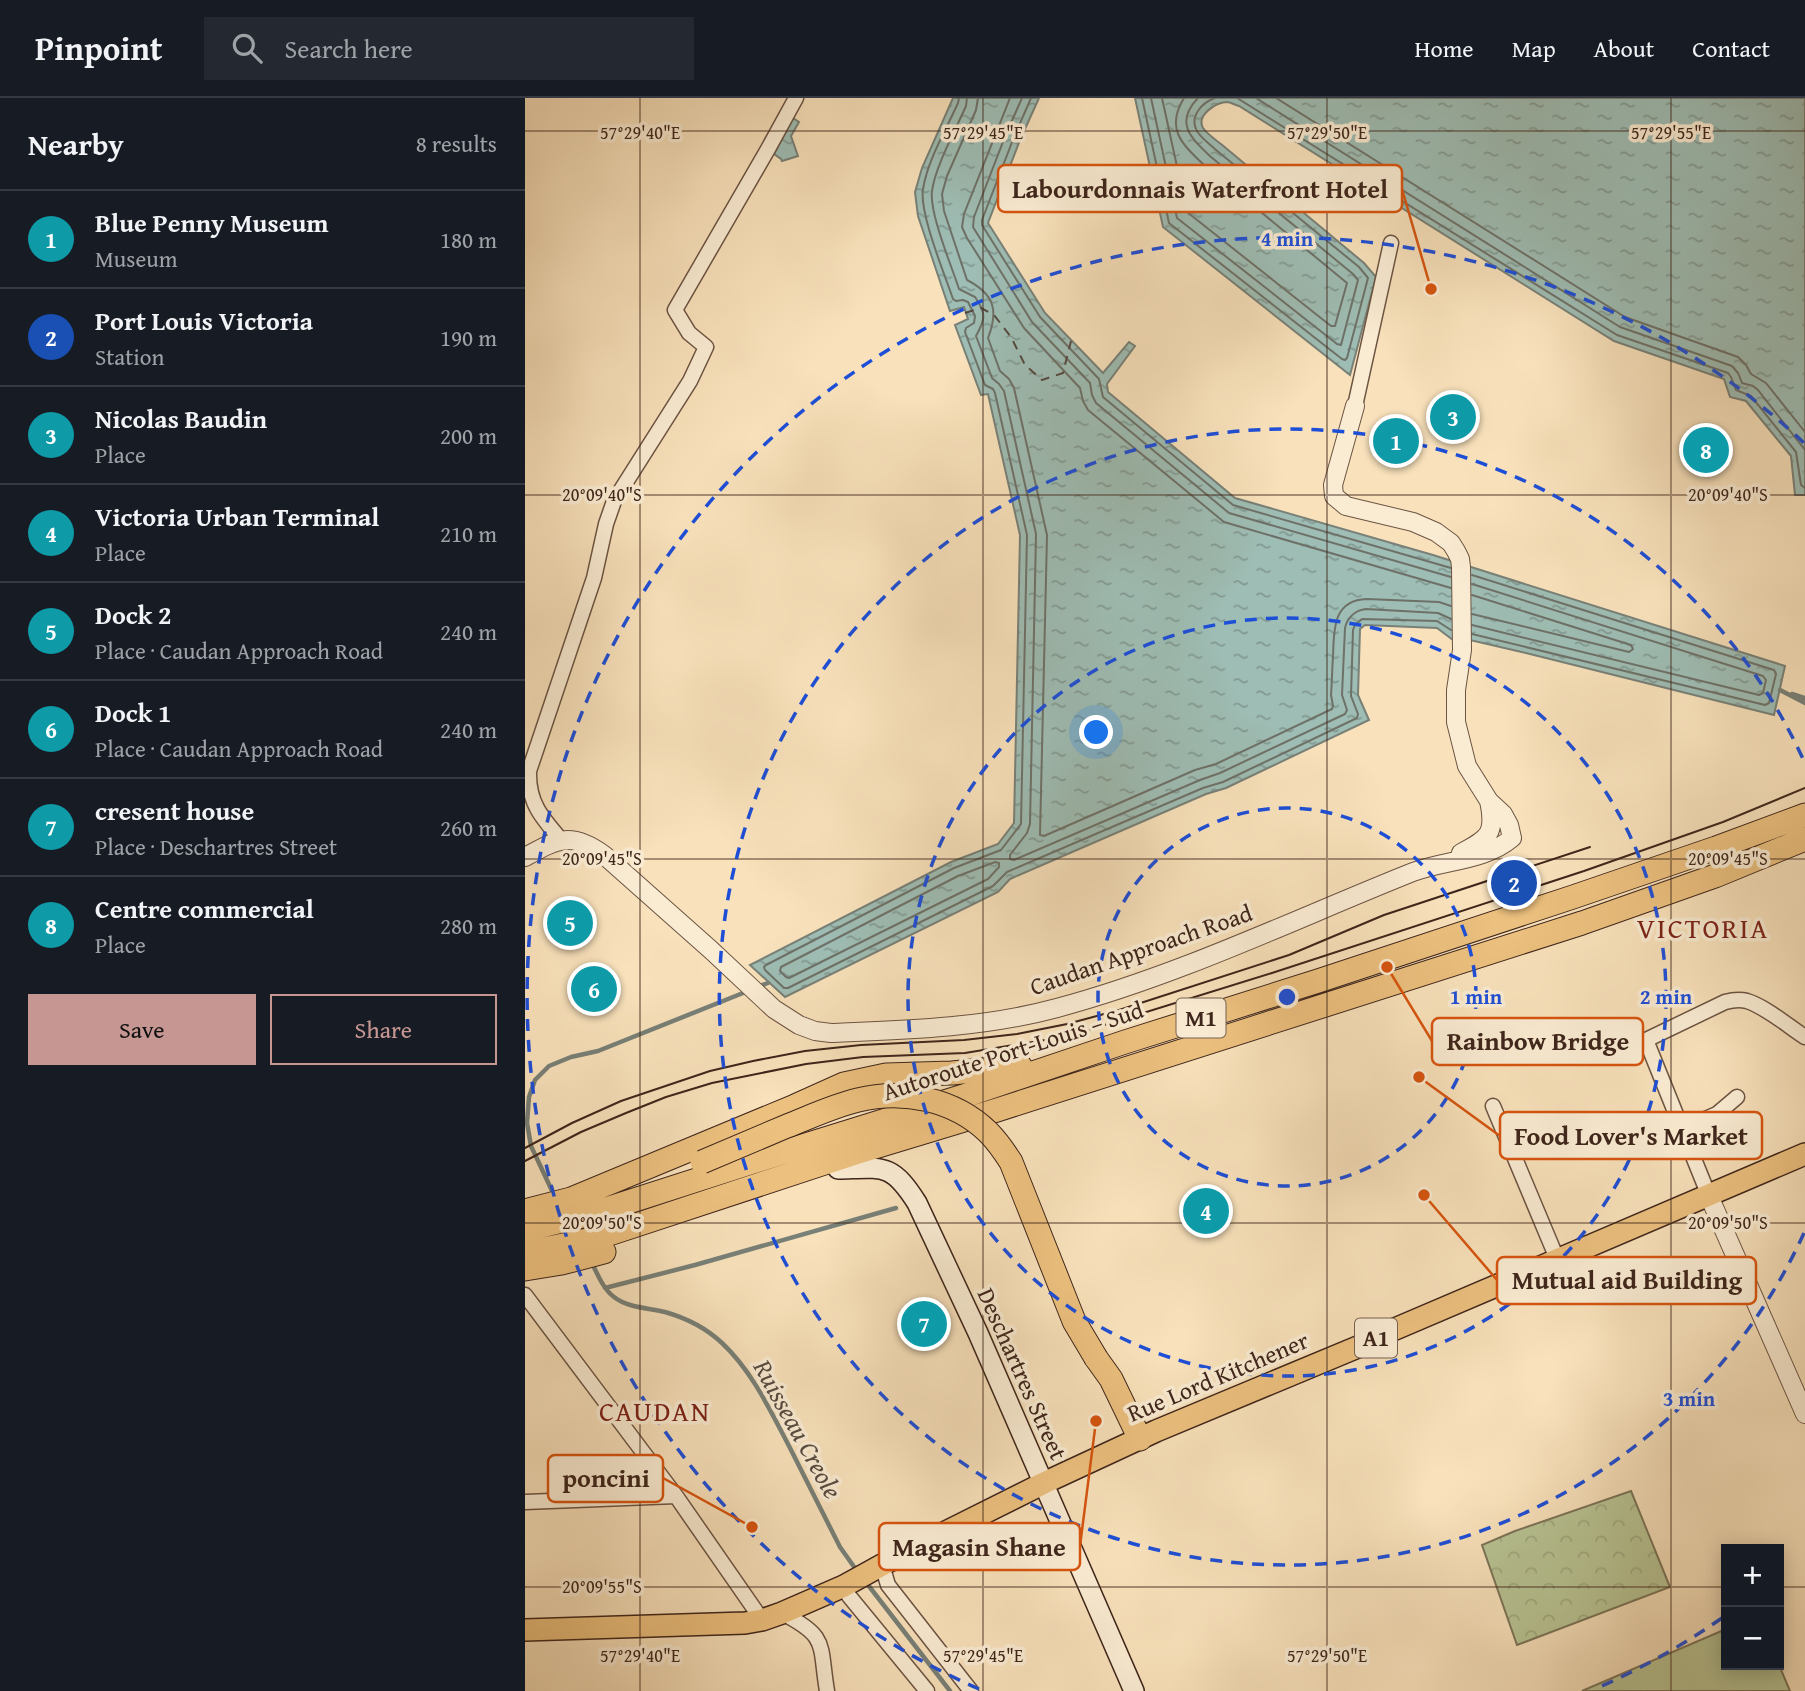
<!DOCTYPE html>
<meta charset="utf-8">
<style>
:root{--surface:#171b24;--page:#242831;--text:#f1f3f6;--muted:#9ea1a6;--line:#363941;--accent:#c59692}
body{margin:0;font-family:"Gentium Book Plus",serif;background:var(--page);color:var(--text)}
.controls{position:absolute;right:21px;bottom:21px;display:grid;overflow:hidden;border-radius:0px;box-shadow:0 4px 18px #0003}
.controls button{width:63px;height:63px;display:grid;place-items:center;padding:0;border:0;border-bottom:2px solid var(--line);background:var(--surface);color:var(--text);font:35px sans-serif}
.you{position:absolute;left:572px;top:635px;width:24px;height:24px;margin:-18px;border:5px solid #fff;border-radius:50%;background:#1a73e8;box-shadow:0 0 0 10px #1a73e833}
.badge{display:grid;place-items:center;width:46px;height:46px;border-radius:50%;background:var(--accent);color:#fff;font-size:23px;font-weight:700}
.pin{position:absolute;translate:-50% -50%;border:4px solid #fff;box-shadow:0 2px 7px #0006}
.list{margin:0;padding:0;list-style:none}
h2{display:flex;justify-content:space-between;align-items:center;height:91px;margin:0;padding:0 28px;font-size:30px}
h2 small{font-size:23px;font-weight:400;color:var(--muted)}
.list li{display:grid;grid-template-columns:46px 1fr auto;gap:21px;align-items:center;box-sizing:border-box;height:98px;padding:0 28px;border-top:2px solid var(--line)}
.list b{display:block;font-size:26px;white-space:nowrap}
.list p{margin:0;font-size:23px;white-space:nowrap;color:var(--muted)}
.list em{font-size:23px;font-style:normal;color:var(--muted)}
.actions{display:flex;gap:14px;padding:21px 28px}
.actions a{flex:1;padding:16px 0;border:2px solid var(--accent);border-radius:0px;text-align:center;font-size:24px;color:var(--accent)}
.actions .main{background:var(--accent);color:#111}
.icon{flex:none;width:38px;height:38px;fill:none;stroke:currentColor;stroke-width:2;stroke-linecap:round;stroke-linejoin:round}
.map{position:relative;flex:none;width:1280px;height:1593px;overflow:hidden}
header{display:flex;align-items:center;gap:42px;box-sizing:border-box;height:98px;padding:0 35px;background:var(--surface);border-bottom:2px solid var(--line)}
header strong{font-size:33px}
nav{display:flex;gap:38px;margin-inline-start:auto;font-size:24px}
.search{width:490px;height:63px;background:var(--page);display:flex;align-items:center;gap:18px;box-sizing:border-box;padding:0 24px;border-radius:0px;color:var(--muted);font-size:26px}
main{display:flex}
aside{flex:1;background:var(--surface)}
.map>svg:first-child{display:block}
.forest{fill:url(#forest-crowns);stroke:#7b7458;stroke-width:2}
.pitch{fill:#b8c494;stroke:#7b7458;stroke-width:2}
.water{fill:url(#water-ripples);stroke:#788077;stroke-width:2}
.lines{fill:none;stroke-linecap:round;stroke-linejoin:round}
.shore{stroke:#6e7168;stroke-width:2}
.stream{stroke:#788077;stroke-width:4.5}
.ferry{stroke:#564b41;stroke-width:2;stroke-dasharray:9 7;stroke-linecap:butt}
.minor-casing{stroke:#6c5443;stroke-width:17}
.tertiary-casing{stroke:#6c5443;stroke-width:20}
.secondary-casing{stroke:#3e251b;stroke-width:22}
.primary-casing{stroke:#3e251b;stroke-width:24}
.trunk-casing{stroke:#3e251b;stroke-width:25}
.minor{stroke:#faecd3;stroke-width:14}
.tertiary{stroke:#faecd3;stroke-width:18}
.secondary{stroke:#faecd3;stroke-width:19}
.primary{stroke:#ecc07e;stroke-width:21}
.trunk{stroke:#ecc07e;stroke-width:23}
.tram{stroke:#3e251b;stroke-width:2}
.trunk-bridge-casing{stroke:#3e251b;stroke-width:25;stroke-linecap:butt}
.trunk-bridge{stroke:#ecc07e;stroke-width:23}
.ticks{fill:none;stroke:#3e251b;stroke-width:2;stroke-opacity:0.45}
.ring{fill:none;stroke:#1d4ed8;stroke-width:3.5;stroke-dasharray:12 9}
.labels{text-anchor:middle;stroke-width:7;stroke-linejoin:round;paint-order:stroke}
.shield{fill:#faecd3;stroke:#766152;stroke-width:2}
.shield-label{font-size:23px;font-weight:bold;fill:#3e251b}
.street-label{font-size:24px;fill:#3e251b;stroke:#faecd3}
.water-label{font-size:26px;font-style:italic;fill:#564b41;stroke:#faecd3}
.quarter-label{font-size:28px;letter-spacing:2px;fill:#7a1f14;stroke:#faecd3}
.ticks-label{font-size:18px;text-anchor:middle;fill:#3e251b;stroke:#faecd3;stroke-width:7;stroke-linejoin:round;paint-order:stroke}
.centre{fill:#1d4ed8;stroke:#faecd3;stroke-width:3.5}
.ring-label{font-size:21px;text-anchor:middle;font-weight:bold;fill:#1d4ed8;stroke:#faecd3;stroke-width:7;stroke-linejoin:round;paint-order:stroke}
.leader{fill:none;stroke:#d7540e;stroke-width:2.5}
.callout-dot{fill:#d7540e;stroke:#faecd3;stroke-width:2.5}
.callout{fill:#faecd3;stroke:#d7540e;stroke-width:2.5}
.callout-label{font-size:26px;text-anchor:middle;font-weight:bold;fill:#3e251b}
</style>
<header>
<strong>Pinpoint</strong>
<div class="search"><svg class="icon" aria-label="search" viewBox="0 0 24 24"><circle cx="10" cy="10" r="6"/><path d="M15 15l6 6"/></svg>Search here</div>
<nav><a>Home</a><a>Map</a><a>About</a><a>Contact</a></nav>
</header>
<main>
<aside>
<h2>Nearby<small>8 results</small></h2>
<ul class="list">
<li><span class="badge" style="background:#0f9aa8">1</span><div><b>Blue Penny Museum</b><p>Museum</p></div><em>180 m</em></li>
<li><span class="badge" style="background:#1a4fb4">2</span><div><b>Port Louis Victoria</b><p>Station</p></div><em>190 m</em></li>
<li><span class="badge" style="background:#0f9aa8">3</span><div><b>Nicolas Baudin</b><p>Place</p></div><em>200 m</em></li>
<li><span class="badge" style="background:#0f9aa8">4</span><div><b>Victoria Urban Terminal</b><p>Place</p></div><em>210 m</em></li>
<li><span class="badge" style="background:#0f9aa8">5</span><div><b>Dock 2</b><p>Place · Caudan Approach Road</p></div><em>240 m</em></li>
<li><span class="badge" style="background:#0f9aa8">6</span><div><b>Dock 1</b><p>Place · Caudan Approach Road</p></div><em>240 m</em></li>
<li><span class="badge" style="background:#0f9aa8">7</span><div><b>cresent house</b><p>Place · Deschartres Street</p></div><em>260 m</em></li>
<li><span class="badge" style="background:#0f9aa8">8</span><div><b>Centre commercial</b><p>Place</p></div><em>280 m</em></li>
</ul>
<div class="actions"><a class="main">Save</a><a>Share</a></div>
</aside>
<div class="map">
<svg width="1280" height="1593" viewBox="0 0 1280 1593">
<defs>
<pattern id="forest-crowns" width="20" height="18" patternUnits="userSpaceOnUse" patternTransform="scale(1.75)"><rect width="20" height="18" fill="#b8c494"/><path d="M2 6a3 3 0 1 1 6 0M12 15a3 3 0 1 1 6 0" fill="none" stroke="#9fa87f"/></pattern>
<pattern id="water-ripples" width="26" height="14" patternUnits="userSpaceOnUse" patternTransform="scale(1.75)"><rect width="26" height="14" fill="#9ebdb4"/><path d="M2 4q2-2 4 0t4 0M15 11q2-2 4 0t4 0" fill="none" stroke="#829992"/></pattern>
</defs>
<rect width="100%" height="100%" fill="#f8e1bb"/>
<filter id="stains"><feTurbulence type="fractalNoise" baseFrequency=".00286" numOctaves="4"/><feColorMatrix values="0 0 0 0 .2 0 0 0 0 .09 0 0 0 0 .02 0 0 0 .5 -.17"/></filter>
<radialGradient id="worn" r=".72"><stop offset=".6" stop-color="#630" stop-opacity="0"/><stop offset="1" stop-color="#630" stop-opacity=".3"/></radialGradient>
<path class="forest" d="M1106,1393L1145,1489L992,1547L957,1447L990,1433Z"/>
<path class="pitch" d="M1201,1531V1567H1254L1265,1593H1057Z"/>
<path class="water" d="M428,0H514L495,42L463,125L520,215L578,275L604,244L610,248L582,286L583,294L710,400L908,457L1260,568L1249,617L1001,555L945,542H928L912,530L840,527L835,531L833,597L844,622L701,690L681,696L485,781L473,794L260,899L225,867L426,764L473,746L489,725L495,437L463,296L456,297L430,227L443,221L439,209L425,213L393,118L390,94L397,70Z
M610,0H1280V397H1270L1266,358L1221,303L1205,299L1199,281L1089,243L714,8C710,7 707,5 703,4C691,4 671,17 678,30C682,36 691,42 696,46L839,165L851,179L825,277L638,129Z
M268,20L274,24L266,38L273,58L257,63L256,61L249,56Z"/>
<g class="lines">
<path class="shore" d="M434,0L433,5C421,32 403,61 398,91C394,115 420,177 428,201L431,203L438,202L443,204L450,218L449,225L441,230L440,234L460,287L468,291L470,295L502,437L496,726L476,752L429,770L241,867L239,869L240,872L259,890H263L468,788L482,774L678,690L698,684L832,620L833,616L826,598L828,532L830,527L837,521L912,523L926,532
M442,0L441,8C431,31 410,69 407,93C404,115 427,169 434,191L450,199C462,216 460,222 451,238L467,280L474,286L479,293L511,436L505,726L502,735L485,757V761L489,762L675,682L695,675L820,616L822,612L817,597L820,530C822,520 830,512 841,511L913,515L926,521
M453,0L451,12L422,78L417,96L419,113L442,182C469,196 474,212 463,240L475,273L484,281L489,290L522,437L515,737L519,738L670,672L691,666L807,611L808,608L806,597C807,584 807,572 808,559C809,533 807,502 842,501L914,504L926,508
M485,0L439,116L437,129L442,140L499,230L555,290L558,303L563,312L699,424L926,490
M497,0L481,36L449,119L448,129L507,224L565,285L567,297L571,305L704,415L926,479
M506,0L489,39L457,122V127L515,219L574,281L578,299L708,407L926,470
M617,0L644,125L817,261L820,262L822,260L843,180L834,169L691,52C685,46 674,39 671,31C665,17 678,4 690,0
M626,0L652,120L812,246L816,247L833,182L828,176L686,59C666,40 649,25 673,0
M637,0L662,114L806,228H810L822,185L679,67C657,46 640,31 659,0
M712,0L1092,237L1203,275L1206,279L1211,292L1226,298L1271,354L1276,387L1280,390
M731,0L1095,229L1207,268L1213,275L1217,285L1228,288L1233,292L1280,352
M751,0L1100,219L1213,259L1221,267L1226,276L1241,285L1280,334
M947,477L1249,572L1251,576L1244,605L1240,607L947,536
M947,486L1238,578L1241,582L1238,595L1234,597L947,527
M947,497L1106,547L1108,551L1104,554L947,516
M470,764L474,765V769L463,781L264,880L261,879L255,873L256,869L433,778Z"/>
<path class="stream" d="M1255,592L1280,605
M1267,596L1280,600
M232,889L243,885
M29,1097L6,1048L2,1025L4,999L10,982L24,968L46,959L73,953L223,893
M66,1163C72,1175 78,1191 89,1199C103,1210 124,1210 140,1214C161,1220 181,1230 197,1245C227,1273 245,1312 264,1348C281,1382 298,1415 315,1449L332,1473
M80,1190L170,1167L371,1110
M340,1483L425,1593"/>
<path class="ferry" d="M440,215L456,210L469,217L486,239L500,267L517,282L538,275L546,243"/>
<g class="minor-casing">
<path id="minor" d="M830,308L866,145
M37,743C17,720 3,705 4,673L69,480L81,426L89,403L165,283L181,249L164,235L150,212L243,51L271,0
M968,1008L1033,1163
M1157,1031L1192,1016L1212,999
M1184,1098L1121,942L1200,904C1207,902 1215,901 1222,903C1241,909 1263,928 1280,939
M0,1197L151,1398L237,1522
M0,1404L151,1398
M357,1467L363,1487L446,1593
M319,1488L324,1498L402,1593
M257,1515C304,1539 294,1546 302,1593"/>
</g>
<g class="tertiary-casing">
<path id="tertiary" d="M936,755C964,740 971,736 964,703
M0,759C33,741 46,733 79,757L186,852L249,911L274,927L290,933L306,935C382,932 458,930 532,910C655,877 770,821 888,774C920,762 960,763 987,740L984,727L978,716L964,703L942,668L931,624V592L937,552L936,469L935,461L931,453L926,445L911,434L888,424L821,408L809,398L808,387L830,308
M1184,1098L1280,1316"/>
</g>
<g class="secondary-casing">
<path id="secondary" d="M313,1071C358,1070 366,1064 392,1105L453,1235L609,1593"/>
</g>
<g class="primary-casing">
<path id="primary" d="M0,1532L220,1525L237,1522L257,1515L319,1488L406,1440L419,1435L519,1385L631,1333L840,1246L863,1234L1280,1056"/>
</g>
<g class="trunk-casing">
<path id="trunk" d="M0,1113L46,1101L270,1008L319,986L361,977L427,975L495,968
M0,1132L69,1115L284,1046L445,996L600,944L793,883L1048,799L1191,750L1280,717
M0,1155L72,1140L330,1055L472,1012L1057,825L1190,778L1280,741
M0,1171L37,1165L79,1154
M571,1260L586,1281L615,1341"/>
</g>
<use href="#minor" class="minor"/>
<use href="#tertiary" class="tertiary"/>
<use href="#secondary" class="secondary"/>
<use href="#primary" class="primary"/>
<use href="#trunk" class="trunk"/>
<path class="tram" d="M0,1050L47,1025L96,1003L185,973L228,963L280,953L336,947L439,942L492,936L542,926L594,912L764,857L859,817L1065,749
M0,1063L56,1034L101,1015L141,999L187,985L281,966L338,959L440,955L544,938L747,875L1059,773L1198,724L1280,690"/>
<g class="trunk-bridge-casing">
<path id="trunk-bridge" d="M177,1064C206,1052 234,1040 262,1028C285,1019 308,1008 333,1002C378,991 429,1001 463,1034C472,1043 479,1053 486,1064L549,1223L571,1260"/>
</g>
<use href="#trunk-bridge" class="trunk-bridge"/>
</g>
<path class="ticks" d="M115,0V1593M458,0V1593M802,0V1593M1146,0V1593M0,33H1280M0,397H1280M0,761H1280M0,1125H1280M0,1489H1201M1254,1489H1280"/>
<g class="ring">
<circle cx="762" cy="899" r="189"/>
<circle cx="762" cy="899" r="379"/>
<path d="M1279 1135A568 568 0 1 1 1279 663"/>
<path d="M1197 1520A758 758 0 0 1 1070 1591M454 1591A758 758 0 1 1 1279 345"/>
</g>
<g class="labels">
<g class="shield">
<rect x="651.5" y="900.5" width="49" height="39" rx="5"/>
<rect x="830" y="1220.5" width="42" height="39" rx="5"/>
</g>
<g class="shield-label">
<text x="676" y="928">M1</text>
<text x="851" y="1248">A1</text>
</g>
<g class="street-label">
<text transform="translate(616 852) rotate(-19)" y="8">Caudan Approach Road</text>
<text transform="translate(488 953) rotate(-18)" y="8">Autoroute Port-Louis – Sud</text>
<text transform="translate(497 1276) rotate(66)" y="8">Deschartres Street</text>
<text transform="translate(693 1279) rotate(-23)" y="8">Rue Lord Kitchener</text>
</g>
<g class="water-label">
<text transform="translate(273 1331) rotate(61)" y="9">Ruisseau Creole</text>
</g>
<g class="quarter-label">
<text x="1178" y="840">VICTORIA</text>
<text x="130" y="1323">CAUDAN</text>
</g>
</g>
<g class="ticks-label">
<text x="115" y="41">57°29'40"E</text>
<text x="458" y="41">57°29'45"E</text>
<text x="802" y="41">57°29'50"E</text>
<text x="1146" y="41">57°29'55"E</text>
<text x="77" y="403">20°09'40"S</text>
<text x="1203" y="403">20°09'40"S</text>
<text x="77" y="767">20°09'45"S</text>
<text x="1203" y="767">20°09'45"S</text>
<text x="77" y="1131">20°09'50"S</text>
<text x="1203" y="1131">20°09'50"S</text>
<text x="77" y="1495">20°09'55"S</text>
<text x="115" y="1564">57°29'40"E</text>
<text x="458" y="1564">57°29'45"E</text>
<text x="802" y="1564">57°29'50"E</text>
</g>
<circle cx="762" cy="899" r="10" class="centre"/>
<g class="ring-label">
<text x="762" y="148">4 min</text>
<text x="951" y="906">1 min</text>
<text x="1141" y="906">2 min</text>
<text x="1164" y="1308">3 min</text>
</g>
<path class="leader" d="M906 191L877 91M862 869L907 943M894 979L975 1038M899 1097L972 1182M227 1429L138 1380M571 1323L555 1448"/>
<g class="callout-dot">
<circle cx="906" cy="191" r="7"/>
<circle cx="862" cy="869" r="7"/>
<circle cx="894" cy="979" r="7"/>
<circle cx="899" cy="1097" r="7"/>
<circle cx="227" cy="1429" r="7"/>
<circle cx="571" cy="1323" r="7"/>
</g>
<g class="callout">
<rect x="473" y="67" width="404" height="47" rx="7"/>
<rect x="907" y="920" width="211" height="47" rx="7"/>
<rect x="975" y="1014" width="262" height="47" rx="7"/>
<rect x="972" y="1159" width="259" height="47" rx="7"/>
<rect x="23" y="1357" width="115" height="47" rx="7"/>
<rect x="354" y="1425" width="201" height="47" rx="7"/>
</g>
<g class="callout-label">
<text x="675" y="100">Labourdonnais Waterfront Hotel</text>
<text x="1013" y="952">Rainbow Bridge</text>
<text x="1106" y="1047">Food Lover's Market</text>
<text x="1102" y="1191">Mutual aid Building</text>
<text x="81" y="1389">poncini</text>
<text x="454" y="1458">Magasin Shane</text>
</g>
<rect width="100%" height="100%" filter="url(#stains)"/>
<rect width="100%" height="100%" fill="url(#worn)"/>
</svg>
<div class="controls">
<button>+</button>
<button>−</button>
</div>
<div class="you"></div>
<div class="pin badge" style="left:871px;top:343px;background:#0f9aa8">1</div>
<div class="pin badge" style="left:989px;top:785px;background:#1a4fb4">2</div>
<div class="pin badge" style="left:928px;top:319px;background:#0f9aa8">3</div>
<div class="pin badge" style="left:681px;top:1113px;background:#0f9aa8">4</div>
<div class="pin badge" style="left:45px;top:825px;background:#0f9aa8">5</div>
<div class="pin badge" style="left:69px;top:891px;background:#0f9aa8">6</div>
<div class="pin badge" style="left:399px;top:1226px;background:#0f9aa8">7</div>
<div class="pin badge" style="left:1181px;top:352px;background:#0f9aa8">8</div>
</div>
</main>
